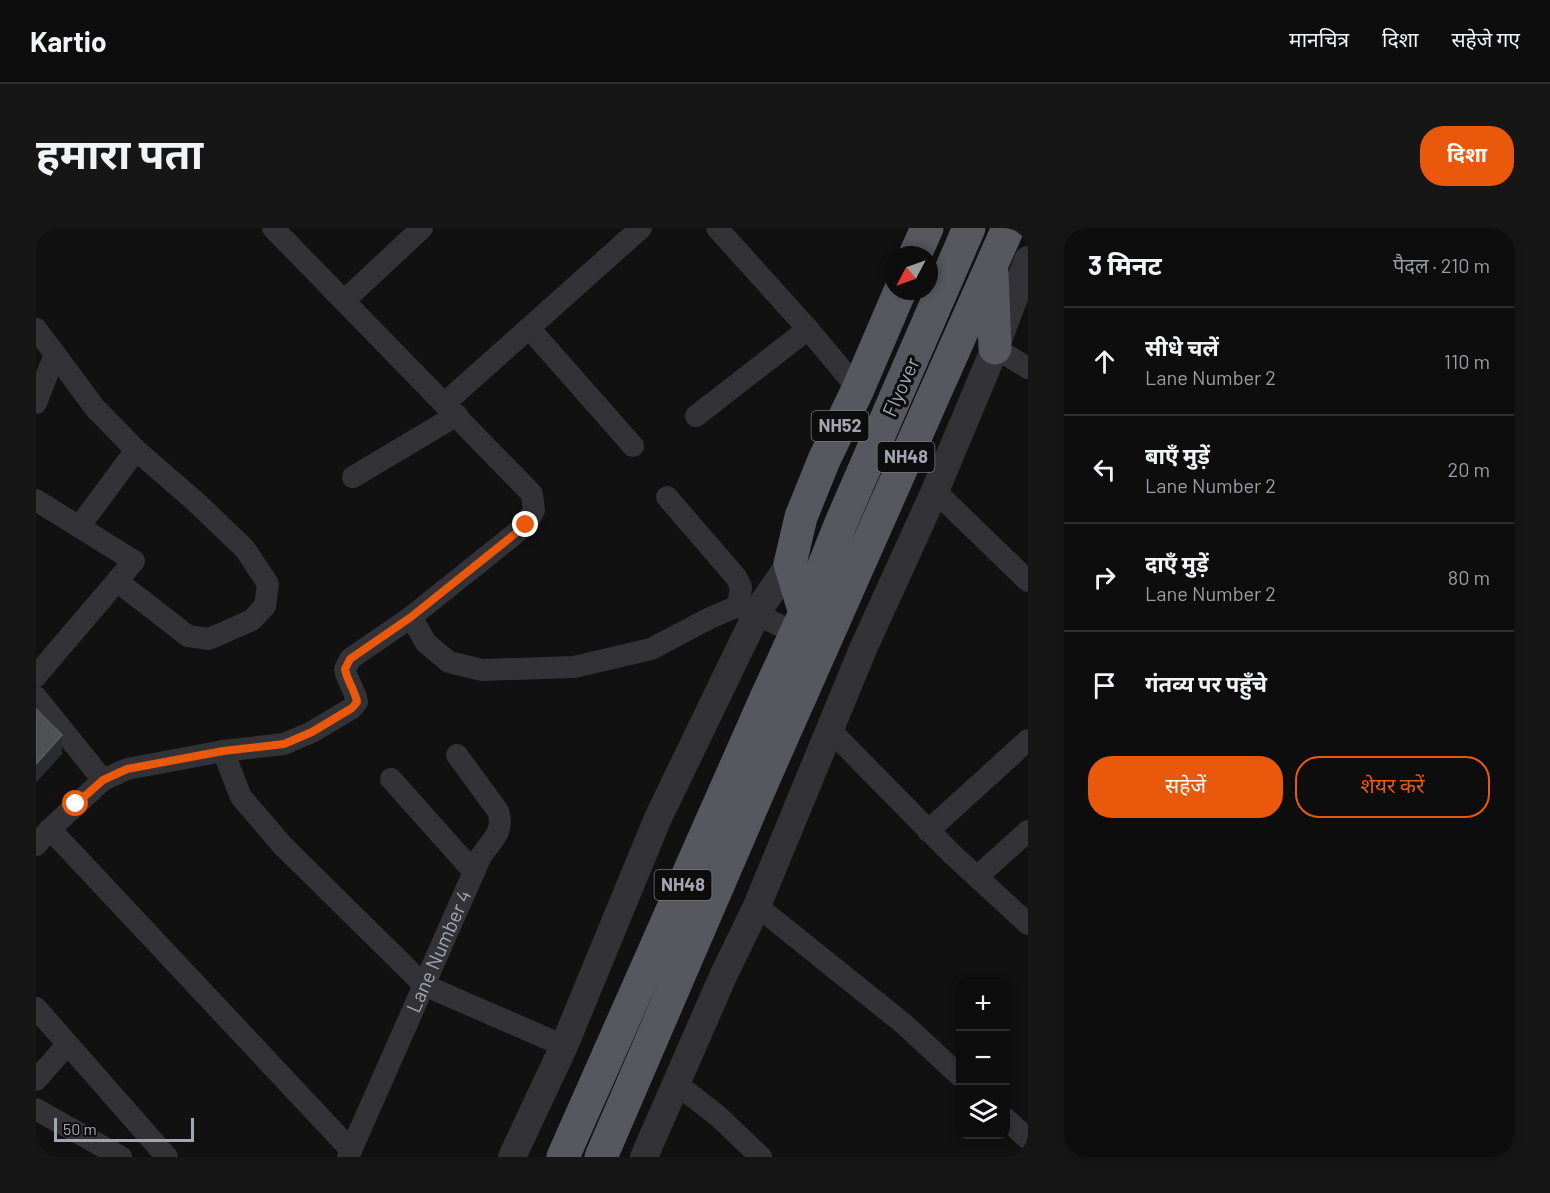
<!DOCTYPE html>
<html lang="hi">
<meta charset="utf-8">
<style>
:root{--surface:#0d0d0e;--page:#161617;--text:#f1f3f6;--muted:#9a9c9e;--line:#2d2d2e;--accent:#ea580c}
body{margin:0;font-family:Barlow,"Noto Sans Devanagari",sans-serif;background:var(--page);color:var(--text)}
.controls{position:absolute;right:18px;bottom:18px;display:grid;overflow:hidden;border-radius:12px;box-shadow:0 3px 9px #0003}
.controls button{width:54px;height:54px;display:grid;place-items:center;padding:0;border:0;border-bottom:2px solid var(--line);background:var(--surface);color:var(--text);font:30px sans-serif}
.compass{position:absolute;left:848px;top:18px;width:54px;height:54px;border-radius:50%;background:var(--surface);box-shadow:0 3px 9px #0003;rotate:229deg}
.scale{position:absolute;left:18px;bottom:15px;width:140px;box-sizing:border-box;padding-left:6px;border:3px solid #a3a5b2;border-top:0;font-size:16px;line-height:21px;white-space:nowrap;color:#a3a5b2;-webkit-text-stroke:4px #0c0c0d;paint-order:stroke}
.stop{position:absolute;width:18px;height:18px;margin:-14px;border:4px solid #ea580c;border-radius:50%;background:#fff}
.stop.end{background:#ea580c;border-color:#fff;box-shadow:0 2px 6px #0008}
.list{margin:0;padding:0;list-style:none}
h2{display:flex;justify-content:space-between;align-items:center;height:78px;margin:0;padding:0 24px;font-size:26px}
h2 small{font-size:20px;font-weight:400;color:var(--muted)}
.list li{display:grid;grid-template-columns:39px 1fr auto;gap:18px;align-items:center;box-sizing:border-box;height:108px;padding:0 24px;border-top:2px solid var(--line)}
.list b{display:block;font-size:22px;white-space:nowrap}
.list p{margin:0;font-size:20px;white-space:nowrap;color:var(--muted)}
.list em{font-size:20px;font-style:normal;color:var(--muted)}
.actions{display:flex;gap:12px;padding:18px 24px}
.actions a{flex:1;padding:14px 0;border:2px solid var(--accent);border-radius:24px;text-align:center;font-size:21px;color:var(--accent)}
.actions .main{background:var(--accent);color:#fff}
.icon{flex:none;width:33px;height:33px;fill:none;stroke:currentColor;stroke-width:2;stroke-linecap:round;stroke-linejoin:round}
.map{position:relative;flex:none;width:992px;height:929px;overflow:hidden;border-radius:24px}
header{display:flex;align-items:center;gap:36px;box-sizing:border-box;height:84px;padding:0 30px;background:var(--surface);border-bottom:2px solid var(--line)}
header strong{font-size:28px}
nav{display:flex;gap:33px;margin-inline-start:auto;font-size:21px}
.intro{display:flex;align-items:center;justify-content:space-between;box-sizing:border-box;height:144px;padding:0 36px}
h1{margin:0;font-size:42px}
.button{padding:15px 27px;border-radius:24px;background:var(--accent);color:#fff;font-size:21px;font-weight:700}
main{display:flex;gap:36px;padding:0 36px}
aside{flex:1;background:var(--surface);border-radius:24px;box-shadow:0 3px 9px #0003}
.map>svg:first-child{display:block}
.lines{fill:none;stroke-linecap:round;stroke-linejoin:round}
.minor{stroke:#323237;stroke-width:22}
.tertiary{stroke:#323237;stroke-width:28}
.trunk{stroke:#56575f;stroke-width:33}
.shaded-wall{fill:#2b2c2f}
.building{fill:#4e5055;stroke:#5c5d64;stroke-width:1.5}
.route{stroke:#ea580c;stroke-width:8}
.labels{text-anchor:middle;stroke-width:6;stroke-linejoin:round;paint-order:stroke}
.shield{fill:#0c0c0d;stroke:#767780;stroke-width:1.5}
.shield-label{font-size:18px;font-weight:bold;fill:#a3a5b2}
.street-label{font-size:20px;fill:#a3a5b2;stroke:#0c0c0d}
</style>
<header>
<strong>Kartio</strong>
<nav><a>मानचित्र</a><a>दिशा</a><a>सहेजे गए</a></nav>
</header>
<div class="intro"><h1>हमारा पता</h1><a class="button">दिशा</a></div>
<main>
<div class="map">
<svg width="992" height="929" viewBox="0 0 992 929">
<rect width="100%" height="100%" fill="#111112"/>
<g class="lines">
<g class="minor">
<path d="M681,0L772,101L822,161"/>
<path d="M309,72L386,0"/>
<path d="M493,100L597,218"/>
<path d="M0,101L19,126L0,175"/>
<path d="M959,120L992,140"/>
<path d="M19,126L59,180L100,222L160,274L209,321L232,356L229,378L216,392L173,411L152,408L81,353"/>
<path d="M409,175L605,0"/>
<path d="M660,188L772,101"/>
<path d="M317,249L421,187"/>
<path d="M899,263L992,353"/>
<path d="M631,269L700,349L705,359L702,378"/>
<path d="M0,272L98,333L0,448"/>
<path d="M43,299L100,222"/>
<path d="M375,389L390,415L413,434L446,442L538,439L615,421L674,390L702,378L760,405"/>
<path d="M0,469L67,552"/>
<path d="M793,501L916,626L992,696"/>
<path d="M187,523L205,569L247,618L388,757L528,818"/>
<path d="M355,551L438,644"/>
<path d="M14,601L315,922"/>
<path d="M892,603L992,512"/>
<path d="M0,617L14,601L67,552L91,541L187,523L248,516L276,504L316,480L321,474C319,462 311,453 309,441L314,431L375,389L490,297L498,282L496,266L237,0"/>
<path d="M941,649L992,603"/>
<path d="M721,678L868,796L924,848"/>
<path d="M0,780L131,929"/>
<path d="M0,852L31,817"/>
<path d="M641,856L683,889L725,929"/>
<path d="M0,881L85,929"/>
<path d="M969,890L992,911"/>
<path id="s1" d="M312,929L445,628C456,612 469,603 462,583L421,527"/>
</g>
<path class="tertiary" d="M476,929L528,818L622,590L723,381L754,336
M608,929L688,746L721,678L827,421L899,263L959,120L992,32"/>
<path class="trunk" d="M879,27L891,0
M956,44L959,120
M769,385L754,336L765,289L788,232L822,161L864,63
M527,929L730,470L769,385L804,297L933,0
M565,929L727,553L972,0"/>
</g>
<path class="shaded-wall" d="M26,507V526L0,555V536Z"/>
<path class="building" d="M0,481L26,507L0,536Z"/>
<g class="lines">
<path class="route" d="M40,576L67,552L91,541L187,523L248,516L276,504L316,480L321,474C319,462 311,453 309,441L314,431L375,389L490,297"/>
</g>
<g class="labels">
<g class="shield">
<rect x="775.5" y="183" width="57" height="30" rx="4.5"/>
<rect x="841.5" y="214" width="57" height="30" rx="4.5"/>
<rect x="618.5" y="642" width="57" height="30" rx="4.5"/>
</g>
<g class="shield-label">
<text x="804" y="204">NH52</text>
<text x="870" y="235">NH48</text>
<text x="647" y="663">NH48</text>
</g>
<g class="street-label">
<text transform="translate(865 159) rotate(-66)" y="7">Flyover</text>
<text dy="7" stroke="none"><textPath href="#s1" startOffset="225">Lane Number 4</textPath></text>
</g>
</g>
</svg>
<div class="controls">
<button>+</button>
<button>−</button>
<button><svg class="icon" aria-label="layers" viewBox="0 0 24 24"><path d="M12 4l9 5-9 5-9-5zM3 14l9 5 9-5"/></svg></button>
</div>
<svg class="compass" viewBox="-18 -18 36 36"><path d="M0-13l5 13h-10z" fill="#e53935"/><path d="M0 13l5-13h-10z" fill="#9a9c9e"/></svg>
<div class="scale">50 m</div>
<div class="stop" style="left:40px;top:576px"></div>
<div class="stop end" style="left:490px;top:297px"></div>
</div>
<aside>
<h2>3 मिनट<small>पैदल · 210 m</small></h2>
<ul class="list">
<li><svg class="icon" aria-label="ahead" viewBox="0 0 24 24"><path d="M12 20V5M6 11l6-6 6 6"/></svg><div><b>सीधे चलें</b><p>Lane Number 2</p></div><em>110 m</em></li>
<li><svg class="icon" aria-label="left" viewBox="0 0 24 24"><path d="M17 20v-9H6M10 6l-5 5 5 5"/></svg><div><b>बाएँ मुड़ें</b><p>Lane Number 2</p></div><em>20 m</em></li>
<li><svg class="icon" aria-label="right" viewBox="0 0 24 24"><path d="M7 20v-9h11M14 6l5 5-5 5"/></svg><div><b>दाएँ मुड़ें</b><p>Lane Number 2</p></div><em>80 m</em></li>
<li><svg class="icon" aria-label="arrive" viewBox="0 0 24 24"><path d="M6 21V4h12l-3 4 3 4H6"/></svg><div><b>गंतव्य पर पहुँचे</b></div></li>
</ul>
<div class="actions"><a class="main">सहेजें</a><a>शेयर करें</a></div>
</aside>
</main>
